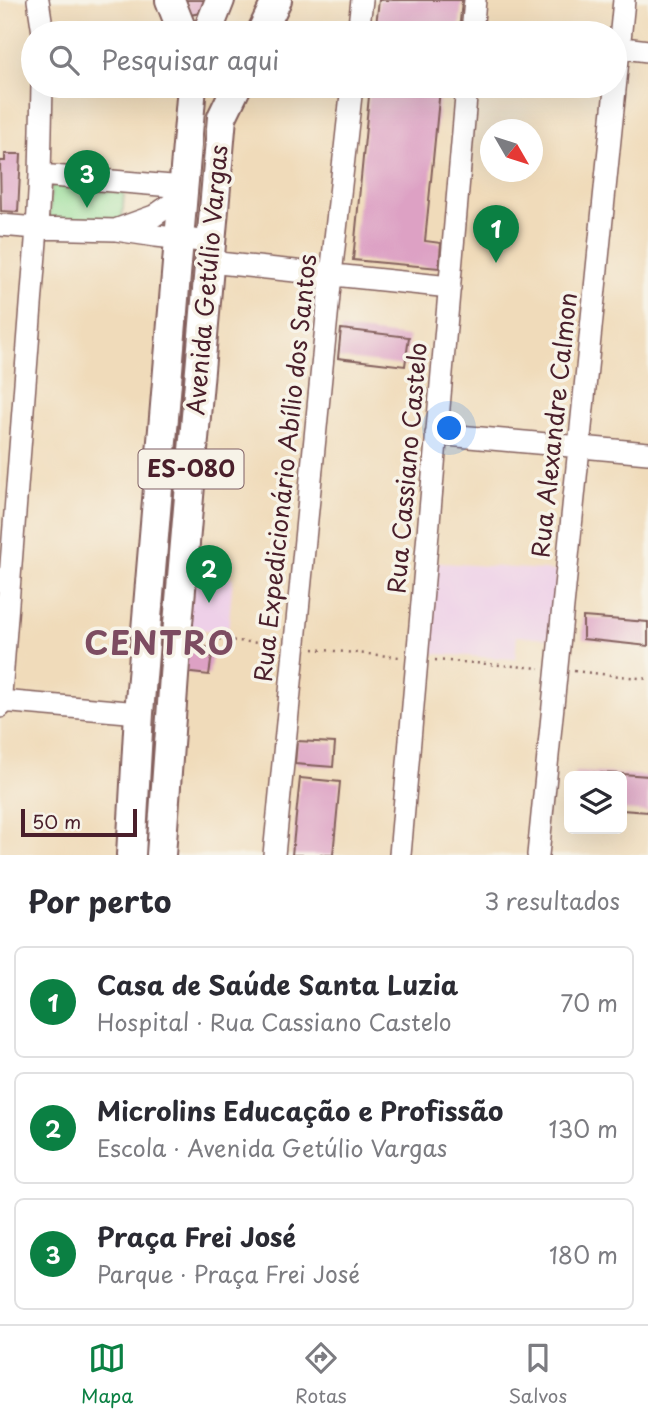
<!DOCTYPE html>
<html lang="pt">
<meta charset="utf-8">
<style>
:root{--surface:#fff;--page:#f2f2f3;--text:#2b2b33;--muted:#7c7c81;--line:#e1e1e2;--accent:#0b8043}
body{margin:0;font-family:"Playpen Sans",sans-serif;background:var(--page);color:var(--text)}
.controls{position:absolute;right:21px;bottom:21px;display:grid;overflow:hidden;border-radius:10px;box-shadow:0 7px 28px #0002}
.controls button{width:63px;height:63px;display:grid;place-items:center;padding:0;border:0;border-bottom:2px solid var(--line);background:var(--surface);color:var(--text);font:35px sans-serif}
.compass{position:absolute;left:480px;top:119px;width:63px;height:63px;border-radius:50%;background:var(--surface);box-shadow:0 7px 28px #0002;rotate:129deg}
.scale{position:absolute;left:21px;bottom:18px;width:116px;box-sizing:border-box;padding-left:7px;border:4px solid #4a1f2b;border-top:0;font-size:19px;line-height:24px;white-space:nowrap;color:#4a1f2b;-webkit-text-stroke:5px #f7f3e8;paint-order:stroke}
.you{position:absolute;left:450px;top:429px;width:24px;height:24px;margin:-18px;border:5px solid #fff;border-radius:50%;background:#1a73e8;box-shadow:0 0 0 10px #1a73e833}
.badge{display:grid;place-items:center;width:46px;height:46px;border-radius:50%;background:var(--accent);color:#fff;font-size:23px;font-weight:700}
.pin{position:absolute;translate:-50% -58px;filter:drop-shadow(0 2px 4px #0008)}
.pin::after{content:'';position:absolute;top:37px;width:24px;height:21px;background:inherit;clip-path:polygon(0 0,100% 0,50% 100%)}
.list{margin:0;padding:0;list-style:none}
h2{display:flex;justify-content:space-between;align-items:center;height:91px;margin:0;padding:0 28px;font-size:30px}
h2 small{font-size:23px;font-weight:400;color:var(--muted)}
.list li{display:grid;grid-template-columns:46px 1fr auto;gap:21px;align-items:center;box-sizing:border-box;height:112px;margin:0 14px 14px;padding:0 14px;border:2px solid var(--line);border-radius:10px}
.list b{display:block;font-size:26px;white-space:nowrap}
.list p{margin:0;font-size:23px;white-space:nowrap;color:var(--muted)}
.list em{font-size:23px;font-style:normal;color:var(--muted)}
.icon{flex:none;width:38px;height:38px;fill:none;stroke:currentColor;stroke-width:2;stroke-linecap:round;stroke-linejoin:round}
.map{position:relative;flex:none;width:648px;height:855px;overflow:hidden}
.search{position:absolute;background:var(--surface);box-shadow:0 7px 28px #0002;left:21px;right:21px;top:21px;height:77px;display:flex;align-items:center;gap:18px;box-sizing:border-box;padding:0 24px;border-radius:38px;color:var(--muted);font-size:26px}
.sheet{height:469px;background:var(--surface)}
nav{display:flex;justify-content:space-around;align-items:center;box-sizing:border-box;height:98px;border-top:2px solid var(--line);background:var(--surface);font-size:19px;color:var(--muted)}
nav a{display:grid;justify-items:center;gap:4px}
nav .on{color:var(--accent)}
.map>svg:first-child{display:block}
.built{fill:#eed0e8}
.green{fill:#98df9a;stroke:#717f62;stroke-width:2}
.building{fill:#dda1c4}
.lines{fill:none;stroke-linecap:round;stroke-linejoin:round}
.minor-casing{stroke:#84615d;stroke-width:24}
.major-casing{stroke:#84615d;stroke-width:32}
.path{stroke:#84615d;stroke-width:2.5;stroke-dasharray:2 5;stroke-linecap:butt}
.minor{stroke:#fff;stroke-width:21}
.major{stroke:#fff;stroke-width:28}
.labels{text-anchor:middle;stroke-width:7;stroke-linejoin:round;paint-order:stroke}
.shield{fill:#f7f3e8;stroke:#7e5f64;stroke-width:2}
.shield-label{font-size:23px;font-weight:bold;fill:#4a1f2b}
.street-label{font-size:24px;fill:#4a1f2b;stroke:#f7f3e8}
.district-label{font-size:32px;font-weight:bold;letter-spacing:2px;fill:#7d4c61;stroke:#f7f3e8}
</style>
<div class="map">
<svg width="648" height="855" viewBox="0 0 648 855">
<rect width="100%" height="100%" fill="#f7f3e8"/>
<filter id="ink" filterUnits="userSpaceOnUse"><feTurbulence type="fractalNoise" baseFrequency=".0143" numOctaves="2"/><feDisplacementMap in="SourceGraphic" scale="14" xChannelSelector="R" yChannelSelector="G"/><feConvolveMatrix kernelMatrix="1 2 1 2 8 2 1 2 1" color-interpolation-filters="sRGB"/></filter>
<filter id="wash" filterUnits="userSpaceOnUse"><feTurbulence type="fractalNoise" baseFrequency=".00686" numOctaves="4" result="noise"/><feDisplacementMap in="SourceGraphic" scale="28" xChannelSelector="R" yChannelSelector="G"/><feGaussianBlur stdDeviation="1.57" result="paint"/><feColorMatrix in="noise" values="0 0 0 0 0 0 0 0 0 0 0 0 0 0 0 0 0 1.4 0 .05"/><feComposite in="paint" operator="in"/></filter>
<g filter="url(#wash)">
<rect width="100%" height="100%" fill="#f0dbba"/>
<path class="built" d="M429,562L557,571L551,638L517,636L515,659L422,653Z
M190,574L233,578L228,632L185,628Z"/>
<path class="green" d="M51,185L124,193L122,222H49Z"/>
<g id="blocks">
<path class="building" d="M186,0H207L200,13L190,15Z
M379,0H462L459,33H375Z
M370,86H454L453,90L440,89L425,241L441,243L439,268L353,260Z
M5,154H21L18,212L1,211L0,161H5Z
M341,329L409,337L405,366L338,358Z
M583,617L648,622V646L583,639Z
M186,645L213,648L209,675L183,672Z
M297,741L335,743L333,767L295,764Z
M575,772L621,774V776H574Z
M622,774L648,776V812L622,810Z
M300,778L340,782L333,855H292Z"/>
</g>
</g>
<g filter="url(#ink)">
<use href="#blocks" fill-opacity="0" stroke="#84615d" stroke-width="2"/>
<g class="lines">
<g class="minor-casing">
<path id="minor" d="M38,0L43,33
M358,33L362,0
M472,33L475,0
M615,47L648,51
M40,175L184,187
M0,225L37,228L116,230L156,236L211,242
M118,229L154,216L184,195
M209,262L450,287
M436,434L648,453
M1,701L139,713
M0,707L37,228L40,175L42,86
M274,855L331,275L352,86
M400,855L467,86
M538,855L624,0"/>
</g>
<g class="major-casing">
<path id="major" d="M170,0L183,33
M207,33L220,0
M261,33L277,0
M131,855L139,713L192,86
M161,855L177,635L222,117L237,86"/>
</g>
<path class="path" d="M198,637L278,645
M313,649L400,657
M435,660L540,668
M574,671L648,679"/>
<use href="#minor" class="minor"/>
<use href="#major" class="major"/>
</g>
</g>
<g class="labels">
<rect class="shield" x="138.5" y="449.5" width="105" height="39" rx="5"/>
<g class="shield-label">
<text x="191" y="477">ES-080</text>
</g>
<g class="street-label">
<text transform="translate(208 280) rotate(-85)" y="8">Avenida Getúlio Vargas</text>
<text transform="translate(555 425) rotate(-84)" y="8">Rua Alexandre Calmon</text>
<text transform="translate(286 468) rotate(-84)" y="8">Rua Expedicionário Abílio dos Santos</text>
<text transform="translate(408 468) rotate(-85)" y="8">Rua Cassiano Castelo</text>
</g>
<g class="district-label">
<text x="160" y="655">CENTRO</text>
</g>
</g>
</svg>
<div class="controls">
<button><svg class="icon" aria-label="layers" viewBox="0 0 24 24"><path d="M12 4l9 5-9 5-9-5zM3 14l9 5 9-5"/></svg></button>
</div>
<svg class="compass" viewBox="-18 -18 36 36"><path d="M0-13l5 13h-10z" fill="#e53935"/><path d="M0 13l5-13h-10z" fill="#7c7c81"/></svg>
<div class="scale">50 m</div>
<div class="you"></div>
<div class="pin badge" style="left:496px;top:263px">1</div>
<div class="pin badge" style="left:209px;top:603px">2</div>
<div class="pin badge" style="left:87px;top:208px">3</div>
<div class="search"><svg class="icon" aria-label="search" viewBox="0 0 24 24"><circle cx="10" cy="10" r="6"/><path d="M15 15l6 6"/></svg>Pesquisar aqui</div>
</div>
<section class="sheet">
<h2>Por perto<small>3 resultados</small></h2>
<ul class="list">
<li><span class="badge">1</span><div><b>Casa de Saúde Santa Luzia</b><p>Hospital · Rua Cassiano Castelo</p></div><em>70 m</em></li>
<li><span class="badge">2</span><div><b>Microlins Educação e Profissão</b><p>Escola · Avenida Getúlio Vargas</p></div><em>130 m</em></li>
<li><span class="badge">3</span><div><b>Praça Frei José</b><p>Parque · Praça Frei José</p></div><em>180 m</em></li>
</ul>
</section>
<nav>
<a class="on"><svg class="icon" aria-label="map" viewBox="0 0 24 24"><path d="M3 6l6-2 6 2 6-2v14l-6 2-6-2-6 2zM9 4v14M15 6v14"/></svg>Mapa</a>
<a><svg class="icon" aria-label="directions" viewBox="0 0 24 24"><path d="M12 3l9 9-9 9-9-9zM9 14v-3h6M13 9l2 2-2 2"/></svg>Rotas</a>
<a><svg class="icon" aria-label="saved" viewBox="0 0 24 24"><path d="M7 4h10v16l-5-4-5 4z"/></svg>Salvos</a>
</nav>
